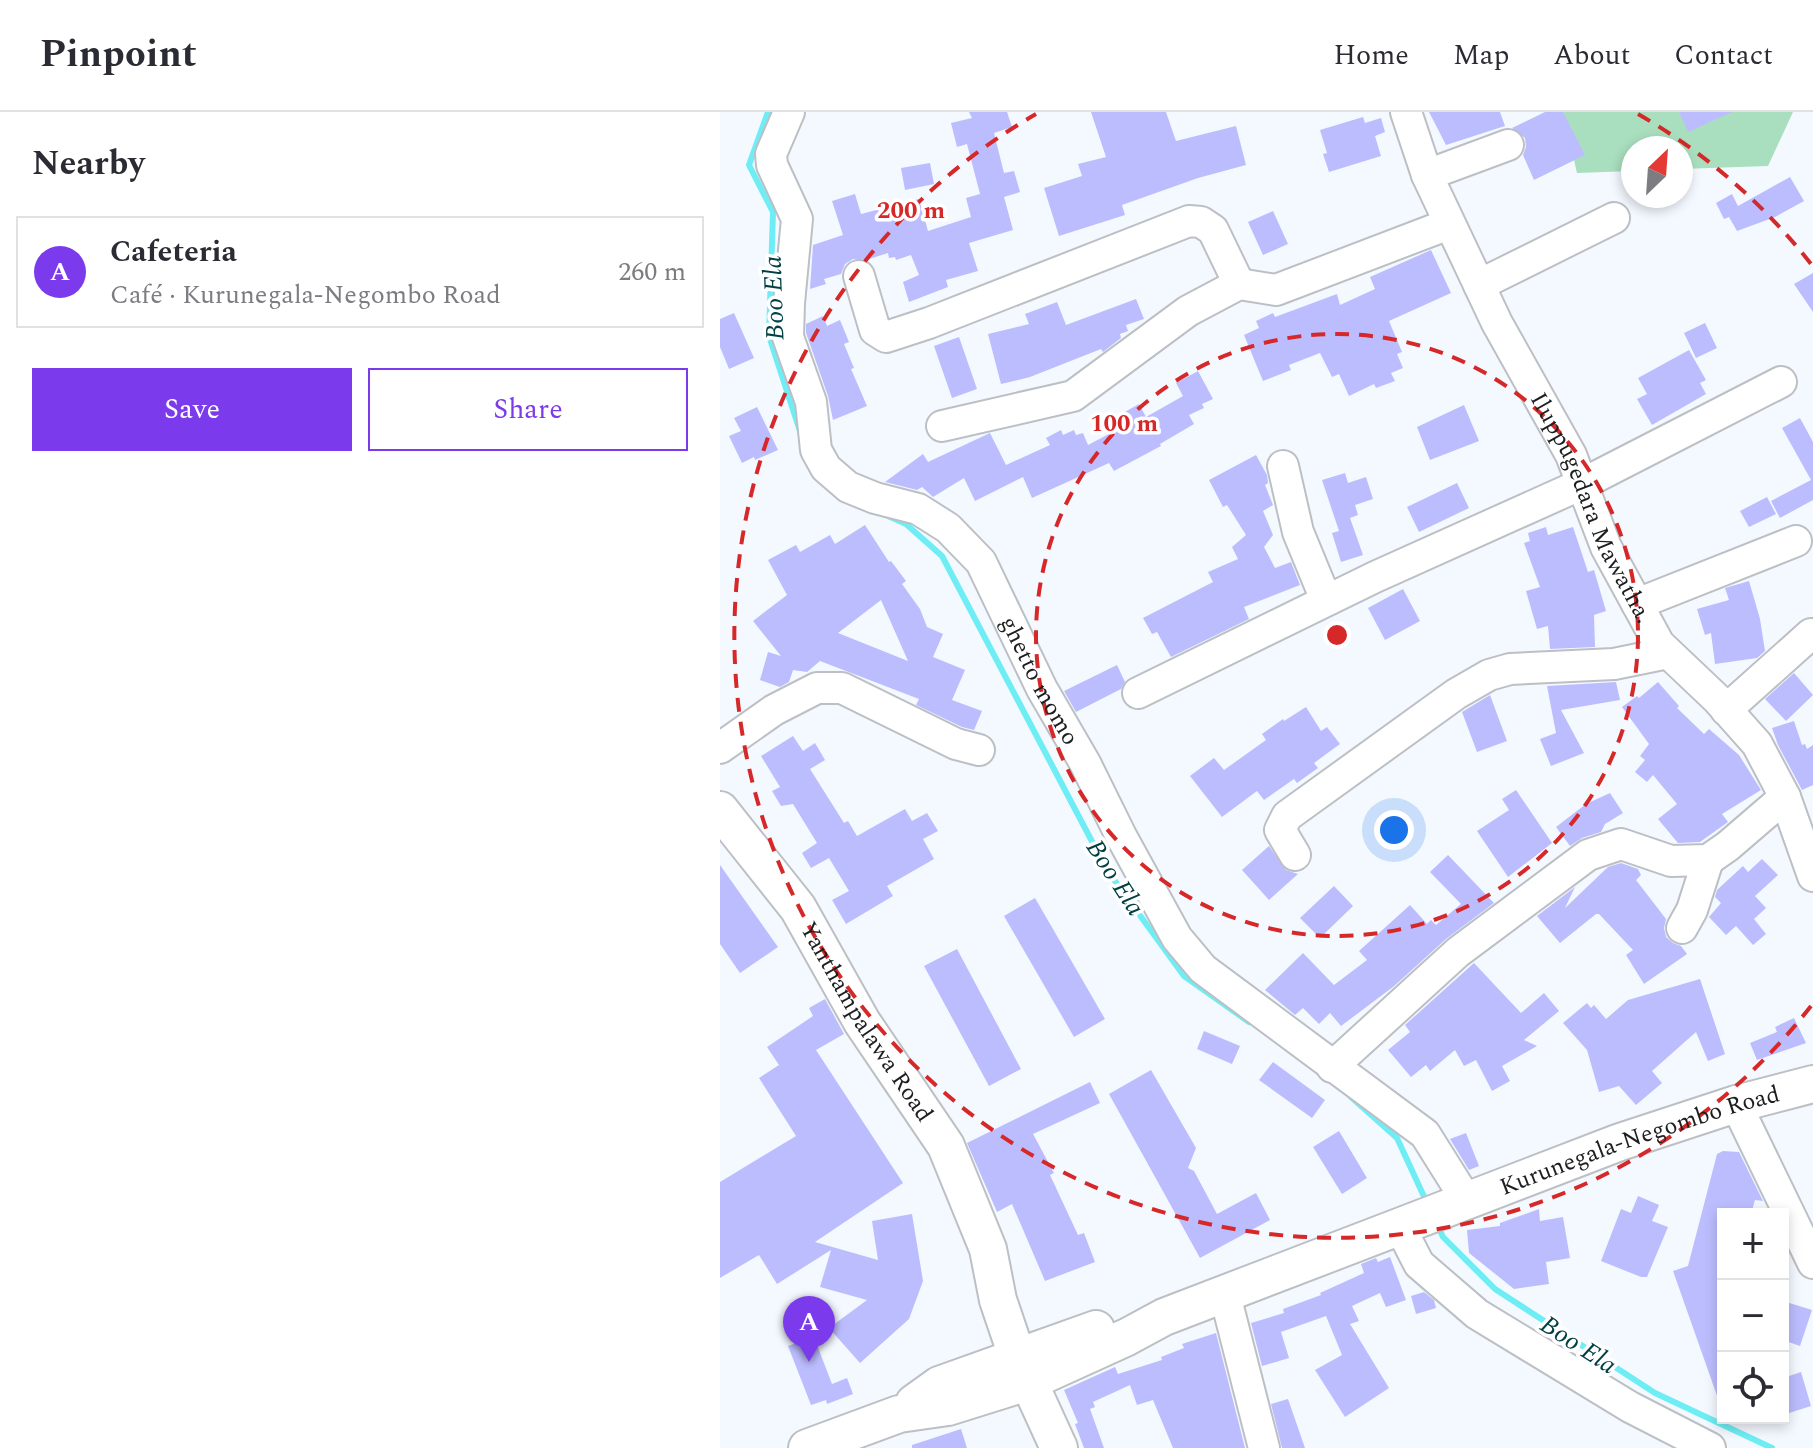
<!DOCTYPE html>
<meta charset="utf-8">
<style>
:root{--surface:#fff;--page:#f7f7f7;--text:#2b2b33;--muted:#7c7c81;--line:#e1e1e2;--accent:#7c3aed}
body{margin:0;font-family:Spectral,serif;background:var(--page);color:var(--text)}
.controls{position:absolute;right:24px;bottom:24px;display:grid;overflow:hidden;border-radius:0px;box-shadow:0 4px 12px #0003}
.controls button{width:72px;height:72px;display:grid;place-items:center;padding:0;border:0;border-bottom:2px solid var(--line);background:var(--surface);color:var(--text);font:40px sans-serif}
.compass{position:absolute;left:901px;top:24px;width:72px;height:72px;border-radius:50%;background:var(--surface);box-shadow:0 4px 12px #0003;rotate:25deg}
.you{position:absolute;left:674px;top:718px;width:28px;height:28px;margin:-20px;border:6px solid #fff;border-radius:50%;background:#1a73e8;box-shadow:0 0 0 12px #1a73e833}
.badge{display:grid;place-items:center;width:52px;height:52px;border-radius:50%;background:var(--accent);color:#fff;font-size:26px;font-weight:700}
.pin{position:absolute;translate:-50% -66px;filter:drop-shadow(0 2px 4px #0008)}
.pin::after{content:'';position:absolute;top:42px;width:28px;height:24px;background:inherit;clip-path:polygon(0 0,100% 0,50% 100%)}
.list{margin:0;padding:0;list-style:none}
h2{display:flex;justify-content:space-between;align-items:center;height:104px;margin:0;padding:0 32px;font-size:34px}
h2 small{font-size:26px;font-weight:400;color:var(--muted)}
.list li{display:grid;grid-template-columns:52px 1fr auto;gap:24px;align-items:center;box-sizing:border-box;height:112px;margin:0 16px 16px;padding:0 16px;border:2px solid var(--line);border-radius:0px}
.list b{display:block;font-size:30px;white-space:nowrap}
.list p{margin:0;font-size:26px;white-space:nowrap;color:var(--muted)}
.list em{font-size:26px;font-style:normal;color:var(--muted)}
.actions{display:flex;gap:16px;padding:24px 32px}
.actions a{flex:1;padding:18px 0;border:2px solid var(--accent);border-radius:0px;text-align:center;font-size:28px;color:var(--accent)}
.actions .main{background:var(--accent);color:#fff}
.icon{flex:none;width:44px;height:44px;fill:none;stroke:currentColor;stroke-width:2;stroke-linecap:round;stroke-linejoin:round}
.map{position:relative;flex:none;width:1093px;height:1336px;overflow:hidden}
header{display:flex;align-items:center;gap:48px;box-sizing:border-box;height:112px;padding:0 40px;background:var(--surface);border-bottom:2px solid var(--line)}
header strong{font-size:38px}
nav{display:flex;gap:44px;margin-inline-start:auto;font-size:28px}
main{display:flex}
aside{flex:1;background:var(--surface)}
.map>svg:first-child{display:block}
.green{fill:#a9dfbe}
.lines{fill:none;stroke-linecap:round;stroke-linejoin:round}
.stream{stroke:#6eeef4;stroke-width:6}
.building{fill:#bcbdfe;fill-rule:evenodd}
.minor-casing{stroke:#bcc0c5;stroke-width:34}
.major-casing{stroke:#bcc0c5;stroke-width:40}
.minor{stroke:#fff;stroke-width:30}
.major{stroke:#fff;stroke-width:36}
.ring{fill:none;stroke:#d62828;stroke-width:4;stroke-dasharray:14 10}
.labels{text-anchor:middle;stroke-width:7;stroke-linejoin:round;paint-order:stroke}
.street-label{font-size:24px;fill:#1d1e20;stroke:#fff}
.water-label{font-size:26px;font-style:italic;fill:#014144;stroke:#fff}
.centre{fill:#d62828;stroke:#fff;stroke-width:4}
.ring-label{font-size:24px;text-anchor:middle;font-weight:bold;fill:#d62828;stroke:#fff;stroke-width:7;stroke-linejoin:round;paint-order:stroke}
</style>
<header>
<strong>Pinpoint</strong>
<nav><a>Home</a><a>Map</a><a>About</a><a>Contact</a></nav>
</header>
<main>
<aside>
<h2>Nearby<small></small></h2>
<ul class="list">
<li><span class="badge">A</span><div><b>Cafeteria</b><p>Café · Kurunegala-Negombo Road</p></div><em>260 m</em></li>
</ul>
<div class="actions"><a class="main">Save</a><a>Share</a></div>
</aside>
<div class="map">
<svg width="1093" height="1336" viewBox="0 0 1093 1336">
<rect width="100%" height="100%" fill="#f4f9ff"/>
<path class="green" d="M843,0H1073L1048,54L961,57V36H913V59L857,61Z"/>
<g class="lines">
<path class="stream" d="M48,0L29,53L53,100L49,224L81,322
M168,404L186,412L222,444L387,758L464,864L529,910
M631,985L677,1026L707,1091
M717,1112L723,1125L775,1177L935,1281L1052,1336"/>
</g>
<path class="building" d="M249,0H287L292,15L274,21L284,61L294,59L300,80L284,85L293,118L249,131L258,159L226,168L228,175L189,190L183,170L199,163L191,143L176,148L175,145L169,146L168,141L146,148L133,147L125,152L121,162L104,167L106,172L90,177L93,133L123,123L112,89L135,82L141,102L199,87L208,119L251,105L246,86L260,82L247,32L237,35L231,11L252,6Z
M371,0H446L456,29L516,14L526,53L478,66L402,93L405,103L339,124L324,76L362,64L358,52L386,45Z
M709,0H780L785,14L726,33Z
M825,0H843L865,43L814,68L803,43L806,35L805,26L792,16Z
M959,0H1012L968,20Z
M643,5L645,11L661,6L665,20L655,24L661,44L609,60L603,42L607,41L600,18Z
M210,51L214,72L185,78L181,56Z
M1070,65L1084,89L1055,105L1017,119L1009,105L1004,107L996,91L1012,82L1018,94Z
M553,99L568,132L543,143L528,110Z
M711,138L731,181L669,209L682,240L677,242L683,256L671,261L675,269L656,276L654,272L629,284L619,262L612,265L600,241L569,253L571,258L543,269L524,223L539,216L536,209L553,201L555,205L617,182L620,193L655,177L650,165Z
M1093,161V200L1074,172Z
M416,187L424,207L406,213L408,219L400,222L401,226L383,240L381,237L310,265L281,272L268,222L309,212L305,202L337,190L346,213Z
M14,201L34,246L9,257L0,235V207Z
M103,204L107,214L120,208L129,230L124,232L134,256L131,257L147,294L113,308L108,284L86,221V212Z
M985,211L997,236L976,246L964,221Z
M239,225L257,277L232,286L214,234Z
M969,238L986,268L980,271L986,282L932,313L917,287L927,282L918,266Z
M478,259L493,287L482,292L484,296L469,303L474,312L440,332L441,334L394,359L389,351L312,386L303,365L255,389L244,366L213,385L202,375L197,378L165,370L203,342L208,350L270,321L286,353L330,333L326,326L341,318L343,323L354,318L356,323L363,321L368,333L408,312L403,301L419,292L426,305L463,284L456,271Z
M744,293L759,329L710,348L697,315Z
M37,295L58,338L35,348L34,345L22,351L9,324L21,319L14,306Z
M1080,306L1093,330V388L1060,406L1051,389L1091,368L1062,316Z
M536,343L547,363L548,371L545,373L553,393L543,399L553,423L544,435L555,456L571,450L580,473L524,495L529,507L451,545L437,520L432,522L423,506L493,470L488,460L518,447L512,435L526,423L507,393L503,395L489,368Z
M625,361L628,371L646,365L653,387L635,393L638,403L630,406L643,443L621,450L612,421L619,419L602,368Z
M737,371L749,396L699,420L687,395Z
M1047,385L1056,402L1029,415L1020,399Z
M145,413L169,450L171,449L186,469L182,472L200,497L207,515L223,522L213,545L245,558L232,588L262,599L254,618L242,615L196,593L199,587L100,549L87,560L73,558L69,570L60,575L40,568L48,540L61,544L33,509L67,483L48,448L76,433L80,440L110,423L115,432ZM161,488L188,549L118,521Z
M826,415L828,423L853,415L868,460L874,458L886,499L874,503L875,535L830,537L828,514L817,517L806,479L820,475L804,431L810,429L808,421Z
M1029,469L1040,507L1045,539L1037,546L995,552L991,521L985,523L977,497L1009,488L1005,476Z
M683,477L700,509L665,528L648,496Z
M397,553L405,570L401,577L356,600L344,579Z
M1074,561L1093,583L1066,609L1045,587Z
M896,570L900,588L841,598L864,641L831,654L820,627L836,621L827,574Z
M938,570L959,594L957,596L984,622L989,617L1019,643L1041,678L1002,702L1008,710L980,730L958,731L938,707L957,692L933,663L927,670L915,660L925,648L920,644L929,632L902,595L917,584L919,586Z
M770,583L787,629L757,640L742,600Z
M586,595L601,619L607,615L620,632L594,651L598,656L577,671L574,667L544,688L537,679L502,705L470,664L494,646L504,658L546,628L542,622L563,607L564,609Z
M1074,609L1082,633L1085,632L1087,637L1093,633V673L1082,678L1058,633L1052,616Z
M73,624L83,639L95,631L105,648L90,657L124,711L128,709L137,724L185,697L192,709L207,701L218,719L203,727L214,747L167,774L173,784L126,812L112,788L129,779L109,746L91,756L82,741L97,731L73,692L61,694L52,679L60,675L41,644Z
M796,678L832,731L788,765L757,719L789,698L782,687Z
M890,681L903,701L885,712L881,720L862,726L850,734L836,715L866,692Z
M549,734L566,758L578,762L549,788L522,758Z
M728,743L774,791L726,827L673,875L621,914L610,901L599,912L583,896L575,903L545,878L583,841L614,873L647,848L639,839L690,793L707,812L711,808L716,813L741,792L710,760Z
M1042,747L1058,763L1035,784L1046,796L1034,807L1046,822L1033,833L1016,814L1006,823L989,805L1001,791L995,785L997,778L1023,754L1028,760Z
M901,751L918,757L921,763L916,768L946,807L944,816L946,825L953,831L961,834L967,842L924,872L906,843L913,838L879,802H876L840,831L817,804L855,775L845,796L888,755Z
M0,753L58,835L20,861L0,832Z
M614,774L633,794L600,826L580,806Z
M315,786L385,907L354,925L284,804Z
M237,837L301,957L269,974L204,854Z
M754,851L801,901L824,881L839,899L804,928L817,934L782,954L790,969L772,979L756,948L744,954L735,938L710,959L706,953L691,965L668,938L690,920L685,913Z
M980,867L1005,942L988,949L976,920L932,959L942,971L916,993L899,974L879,980L867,938L843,911L867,891L871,896L874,893L886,907L908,888Z
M105,887L124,922L96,938L183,1071L95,1130L158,1148L152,1109L192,1102L203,1169L189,1207L140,1251L109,1216L147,1188L100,1175L111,1138L57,1172L39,1143L0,1166V1070L76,1024L39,966L59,953L47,935L93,904L89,896Z
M1074,906L1086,931L1037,948L1030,931L1057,920L1055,915Z
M484,919L520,934L512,952L477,937Z
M553,950L605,988L592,1006L539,968Z
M431,958L476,1036L468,1056L474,1059L497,1102L536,1081L550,1108L480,1146L389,982Z
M370,970L380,991L313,1022L334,1061L330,1063L358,1123L364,1121L375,1150L325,1169L292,1092L277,1100L247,1031Z
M619,1019L647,1066L622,1082L593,1035Z
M746,1021L759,1054L749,1058L730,1027Z
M1003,1039L1019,1040L1043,1089L1035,1088L1031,1102H1003V1294L1001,1295L953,1159L968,1154L997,1042Z
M918,1084L939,1093L932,1109L948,1115L927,1165H921L881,1149L901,1097L911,1101Z
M819,1097L820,1109L843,1105L850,1146L826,1150L829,1172L794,1177L749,1141L747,1118L780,1114V1111Z
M670,1145L686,1188L666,1195L660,1181L632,1194L639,1209L630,1212L669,1276L625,1305L595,1258L622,1243L606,1204L561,1220L569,1246L542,1254L531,1211L564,1201L563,1197L601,1183L600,1181L644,1161L641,1152L656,1146L658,1150Z
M704,1180L714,1188L716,1196L696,1202L691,1184Z
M1063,1189L1092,1198L1080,1234L1063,1228Z
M496,1221L525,1336H453L433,1288L417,1293L410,1273L373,1290L375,1295L370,1297L384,1336H364L355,1312L358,1311L344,1278L395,1255L398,1262L442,1248L441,1245L464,1236L462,1232Z
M94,1225L112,1272L127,1266L133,1282L107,1292L106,1288L91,1293L68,1234Z
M1081,1260L1091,1294L1063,1303V1266Z
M568,1287L585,1336H562L551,1292Z
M241,1317L247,1336H192V1333Z"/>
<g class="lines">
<g class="minor-casing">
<g id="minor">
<path id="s1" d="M69,0L51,42L52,53L77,107L69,191L68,225L91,290L96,338L106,356L128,375L155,386L198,397L228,416L261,450L322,577L365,651L401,724L457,826L483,857L705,1022L747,1089"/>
<path id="s2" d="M686,0L707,63L777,211L851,343L886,435L939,532L997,587L1037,632L1065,685L1093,764"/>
<path d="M707,63L788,33"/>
<path d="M139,164L155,218L166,225L209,211L469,109L481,110L493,118L519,172"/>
<path d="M759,173L894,106"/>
<path d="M222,314L353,284L468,199L519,172L556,178L729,112"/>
<path d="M563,354L578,420L606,488"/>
<path d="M917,492L1076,429"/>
<path d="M418,581L655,465L862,372L1061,270"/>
<path d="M1006,598L1091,522"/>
<path d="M0,636L54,598L97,576H122L236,632L259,638"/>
<path d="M575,743L560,718L567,704L736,582L769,563L790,557L894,552L948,541"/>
<path d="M962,816L972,798L988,748"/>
<path d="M612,955L738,840L868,743L901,732L951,749L988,748L1008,734L1065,685"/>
<path d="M1016,992L1093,1151"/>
<path d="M680,1115L699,1152L757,1202L910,1295L990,1336"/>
<path d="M505,1183L544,1336"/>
</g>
</g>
<g class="major-casing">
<g id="major">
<path id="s3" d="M0,698L78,796L142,910L226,1034L268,1137L278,1188L297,1244L339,1336"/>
<path d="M194,1291L219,1273L376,1217"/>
<path id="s4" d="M87,1336L179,1302L228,1295L308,1270L407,1225L444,1205L900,1030L1016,992L1093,972"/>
</g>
</g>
<use href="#minor" class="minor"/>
<use href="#major" class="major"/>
</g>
<g class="ring">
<circle cx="617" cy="523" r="301"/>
<path d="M1091 894A602 602 0 1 1 316 2M918 2A602 602 0 0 1 1091 152"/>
</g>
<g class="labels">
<g class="street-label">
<text dy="8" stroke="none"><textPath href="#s2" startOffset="438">Iluppugedara Mawatha.</textPath></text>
<text dy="8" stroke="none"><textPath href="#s1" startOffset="690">ghetto momo</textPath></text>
<text dy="8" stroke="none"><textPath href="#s3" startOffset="258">Yanthampalawa Road</textPath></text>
<text dy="8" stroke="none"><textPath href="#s4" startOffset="890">Kurunegala-Negombo Road</textPath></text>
</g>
<g class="water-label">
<text transform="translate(53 186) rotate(-92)" y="9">Boo Ela</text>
<text transform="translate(396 765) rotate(57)" y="9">Boo Ela</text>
<text transform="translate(859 1232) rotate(33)" y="9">Boo Ela</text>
</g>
</g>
<circle cx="617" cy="523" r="12" class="centre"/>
<g class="ring-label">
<text x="191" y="106">200 m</text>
<text x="404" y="319">100 m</text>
</g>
</svg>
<div class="controls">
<button>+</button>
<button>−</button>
<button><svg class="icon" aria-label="locate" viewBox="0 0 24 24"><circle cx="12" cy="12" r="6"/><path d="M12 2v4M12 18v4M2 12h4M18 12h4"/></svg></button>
</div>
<svg class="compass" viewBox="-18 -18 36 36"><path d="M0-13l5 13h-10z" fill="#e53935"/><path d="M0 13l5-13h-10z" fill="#7c7c81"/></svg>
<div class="you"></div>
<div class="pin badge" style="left:89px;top:1250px">A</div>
</div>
</main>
